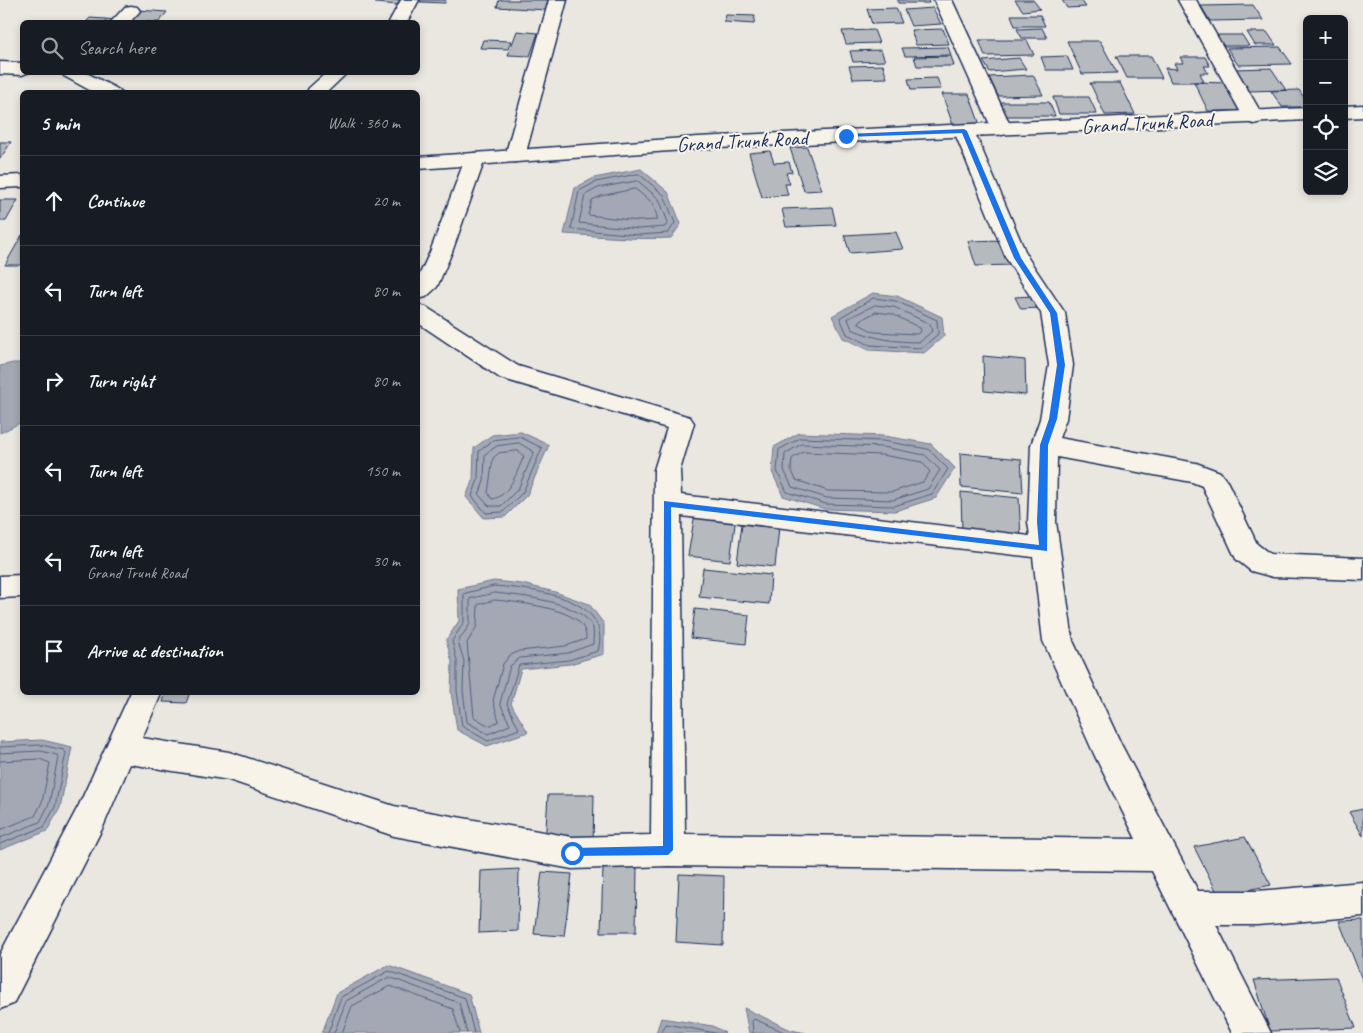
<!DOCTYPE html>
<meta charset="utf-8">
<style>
:root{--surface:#171b24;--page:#20242c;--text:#f1f3f6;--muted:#9ea1a6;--line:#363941}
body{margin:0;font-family:Caveat,sans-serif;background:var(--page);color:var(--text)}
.controls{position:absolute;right:15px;top:15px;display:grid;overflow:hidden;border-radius:8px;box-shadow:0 2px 8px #0003}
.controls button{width:45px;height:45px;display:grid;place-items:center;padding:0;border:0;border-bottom:1px solid var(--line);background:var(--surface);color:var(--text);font:25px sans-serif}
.stop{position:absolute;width:15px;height:15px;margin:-11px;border:4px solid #1a73e8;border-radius:50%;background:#fff}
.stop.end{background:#1a73e8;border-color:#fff;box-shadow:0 1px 5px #0008}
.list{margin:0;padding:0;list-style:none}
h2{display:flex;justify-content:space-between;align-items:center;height:65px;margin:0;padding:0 20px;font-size:21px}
h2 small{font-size:16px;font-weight:400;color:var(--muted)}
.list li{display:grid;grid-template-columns:32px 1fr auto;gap:15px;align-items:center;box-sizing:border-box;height:90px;padding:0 20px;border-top:1px solid var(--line)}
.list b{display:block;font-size:19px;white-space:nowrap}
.list p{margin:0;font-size:16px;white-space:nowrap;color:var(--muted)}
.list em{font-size:16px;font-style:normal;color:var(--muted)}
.icon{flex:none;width:28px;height:28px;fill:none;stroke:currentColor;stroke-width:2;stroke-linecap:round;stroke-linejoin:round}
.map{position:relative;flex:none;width:1363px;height:1033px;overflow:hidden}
.search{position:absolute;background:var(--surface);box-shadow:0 2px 8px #0003;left:20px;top:20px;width:400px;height:55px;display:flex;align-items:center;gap:12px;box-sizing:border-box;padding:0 18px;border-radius:8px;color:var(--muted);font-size:19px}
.panel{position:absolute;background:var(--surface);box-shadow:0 2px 8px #0003;left:20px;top:90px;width:400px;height:605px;border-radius:8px}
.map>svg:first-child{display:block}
.water{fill:#a3a8b4;stroke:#6d7892}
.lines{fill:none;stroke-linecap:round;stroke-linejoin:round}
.shore{stroke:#515f80;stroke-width:1}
.building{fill:#b6babf;stroke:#1b2f5e}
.street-casing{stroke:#1b2f5e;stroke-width:3}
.secondary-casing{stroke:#1b2f5e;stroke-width:3}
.primary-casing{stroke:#1b2f5e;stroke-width:3}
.street{fill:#f7f3e8;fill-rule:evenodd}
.secondary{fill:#f7f3e8;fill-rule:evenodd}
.primary{fill:#f7f3e8;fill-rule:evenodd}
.route{fill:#1a73e8}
.labels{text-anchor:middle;stroke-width:4;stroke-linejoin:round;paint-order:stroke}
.far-street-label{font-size:21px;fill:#1b2f5e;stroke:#f7f3e8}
</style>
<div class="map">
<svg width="1363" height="1033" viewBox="0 0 1363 1033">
<rect width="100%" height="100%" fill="#eae7e0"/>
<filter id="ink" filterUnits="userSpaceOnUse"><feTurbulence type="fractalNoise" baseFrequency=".02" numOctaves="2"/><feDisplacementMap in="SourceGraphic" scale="10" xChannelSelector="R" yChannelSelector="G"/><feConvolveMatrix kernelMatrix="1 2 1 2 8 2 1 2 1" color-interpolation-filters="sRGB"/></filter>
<g filter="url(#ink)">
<path class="water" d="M641,169L668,192L681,224L671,238C635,240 600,236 564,234L575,188L594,178Z
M873,293L897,296L942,317L944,336L924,353L869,350L843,338L832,316Z
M13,363H22V422L0,433V366Z
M521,432L549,445L527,495L505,517L484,518L466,497L473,479L474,448L492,435Z
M799,433L884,436L931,444L955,468L936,498L895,511L825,509L783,496L772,472L774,447Z
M494,581L522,584L555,592L589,604L604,624V654L570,664L521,669L511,704L528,732L487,746L457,730L451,692L452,662L446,640L459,621L458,589Z
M42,740L72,747L60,808L47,831L0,850V742Z
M388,965L469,994L479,1033H322L337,993Z
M744,1008L791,1030L806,1033H749Z
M661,1018L713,1026L725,1033H656Z"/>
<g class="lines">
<path class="shore" d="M639,174L664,195L675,223L668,233L639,235L571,229L579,191L596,182Z
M638,181L659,199L668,222L665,227L639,229L579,223L585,195L598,188Z
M635,189L653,203L658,220L639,221L588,215L592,200L601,196Z
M874,298L896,301L937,320L938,334L922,348L870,345L847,334L840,318Z
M875,305L894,307L930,324L932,331L920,342C896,342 874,339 852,329L848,319Z
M876,312L892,314L920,328L921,331L917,334L874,332L859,324L860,321Z
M520,437L542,448L523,492L503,512L486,513L472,496L478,480L479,451L494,440Z
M801,438L883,441L928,449L948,469L932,494L894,506L826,504L787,492L777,471L779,450Z
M519,443L534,452L518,489L501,506H489L479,495L484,481L485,454L497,446Z
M802,444L883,447L925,455L940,470L928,489L893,500L827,498L792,487L784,470L785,454Z
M518,451L524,456C517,471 510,496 492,499L488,493L493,458L499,453Z
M804,452L882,455L922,462L930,472L923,482L892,492L828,491L796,480L791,469L792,459Z
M494,586C531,589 613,596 598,651L569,660L519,665L507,704L519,729L488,741L462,726L457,691V661L452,641L464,622V594Z
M495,593C520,596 582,601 593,628C594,633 593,639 593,644L568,653L520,658L510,666L500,703L510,725L488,734L467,722L463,691L464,661L458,642L470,624V599Z
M495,600C517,602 561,607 578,621C584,626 586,632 586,639L566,646L519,651L509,656L503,664L493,701L499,721L489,726L474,717L467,643L477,626L478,605Z
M0,747L41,745L64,750L66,753L55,807L44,827L0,844
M0,753L41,751L57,755L58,757L49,804L40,822L0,838
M0,761L40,759L50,763L42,802L35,816L0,830
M328,1033L341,997L389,971L465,998L474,1033
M334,1033L346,1001L389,977L459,1003L467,1033
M342,1033L352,1006L390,986L453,1009L460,1033
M661,1033L666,1024L715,1033
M753,1033L752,1021L754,1019L786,1033"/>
</g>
<path class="building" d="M377,0H402L399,5L375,3Z
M421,0H446L445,3L420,2Z
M499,0H550L546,10L497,7Z
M898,0H928L929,3H898Z
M1015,0H1033L1040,9L1023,11Z
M1062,0H1081L1086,7L1067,8Z
M1253,5L1263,20L1210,21L1201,6Z
M896,8L902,23L872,24L867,9Z
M933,8L941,24L911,26L904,10Z
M139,10L167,12L159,22H129Z
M726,15L755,16L754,24L724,22Z
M1011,15H1040L1045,26H1015Z
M90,18L119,20L117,22H86Z
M1042,28L1047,38H1022L1017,29Z
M943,29L949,44L916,45L911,30Z
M874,30L879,43L846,44L842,31Z
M517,31L538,33L530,56L508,55Z
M1247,32H1267L1276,45H1255Z
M1212,35H1242L1249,46H1219Z
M483,40L511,41L508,49L480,48Z
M979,40H1027L1034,55L985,56Z
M1067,41H1100L1117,73L1082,74Z
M948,47L951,55L905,56L902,48Z
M1280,47L1292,64L1238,65L1227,48Z
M881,50L885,61L853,62L850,51Z
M951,56L954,66H917L914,57Z
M1067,56L1073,70H1046L1041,57Z
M1116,56H1151L1162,78H1127Z
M1180,57H1205L1210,66H1204L1208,73H1200L1204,82H1171L1165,68L1177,69L1174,63H1183Z
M1019,58L1026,69L990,72L983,61Z
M883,65L887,78L853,79L849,66Z
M1271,68L1286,90L1247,91L1233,69Z
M1033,75L1043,95L998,96L989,77Z
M937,78L941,89L911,90L908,79Z
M1194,82L1228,83L1243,111H1208Z
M1090,83H1120L1135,114L1105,115Z
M1299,90L1307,102V107H1282L1271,91Z
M942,94H969L980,125H953Z
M1053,97H1089L1097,114H1059Z
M1001,102H1049L1055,116H1006Z
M0,142H11L0,159Z
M807,147L822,190L804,191L790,148Z
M770,151L774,163L789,162L792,172L786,173L790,184H785L788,195L762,197L749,153Z
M0,200H18L6,221H0Z
M832,207L836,225L786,227L782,209Z
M896,232L903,249L850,253L844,235Z
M22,235V265H5Z
M1003,240L1012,265L976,266L968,241Z
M1034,296L1040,308L1021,309L1015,297Z
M983,356L1025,360L1026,395L984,391Z
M960,453L1021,459L1023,493L961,487Z
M961,492L1019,498L1021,540L962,533Z
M695,513L736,517L730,561L688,556Z
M742,524L779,527L775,567L737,563Z
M703,568L771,575L769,604L699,597Z
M695,609L749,615L746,644L691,638Z
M166,692H190L186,703L163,702Z
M548,795H594L593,845H545Z
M1363,809V836L1349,812Z
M1245,837L1271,885L1219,896L1194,847Z
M637,866L636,932H601L603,867Z
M519,869L518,931L479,933L481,871Z
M542,872L572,874L564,936L534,934Z
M679,874L724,876L723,945L676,942Z
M1363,920V982L1339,921Z
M1336,977L1356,1028L1270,1031L1254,980Z"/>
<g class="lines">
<g class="street-casing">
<path id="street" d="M401,0H419L407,22H389Z
M1178,0H1196L1264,118L1261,122L1254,124L1247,122L1244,118Z
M131,6L137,7L140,11L130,22H111L125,7Z
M0,62L22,63V72H29L22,75L0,74Z
M62,72C69,72 80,71 86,73C91,75 120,90 122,92H93L64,76Z
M327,72H348L327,92H307L309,88Z
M964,125L971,127L974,131L1028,258L1065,313L1073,365L1066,419L1059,438L1196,463L1220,472L1228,483L1257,544L1270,554L1363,558V580L1273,577L1251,571L1236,559L1202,486L1192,482L1057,457L1056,522L1073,641L1121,744L1198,891H1257L1363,882V916L1257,925H1216L1271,1033H1232L1152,871L668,866L572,869L394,836L229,780L130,764L103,827L13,1004L0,1009V954L79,805L131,692H162L142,738L229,752L394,806L572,837L651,835L654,470L667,428L500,378L418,323V305L426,307L518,366L690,417L694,423L680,470L681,495L1030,536L1028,522L1031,445L1040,419L1049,365L1041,313L1006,258L954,131L957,127ZM681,516L1033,557L1043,641L1094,754L1136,839L685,834Z
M475,153L482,155L485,159L452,252L437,287L426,297L418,299V278L430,252L465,159L468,155Z
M22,575V597L0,598V576Z"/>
</g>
<g class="secondary-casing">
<path id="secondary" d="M549,0H567L525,156L522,160L515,162L508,160L505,156Z
M934,0H952L1012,129L1009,133L1002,135L995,133L992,129Z"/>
</g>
<g class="primary-casing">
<path id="primary" d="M1363,105V117L1344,118V106Z
M1307,108V120L698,149L418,169V157L698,137Z
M22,175V187L0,188V176Z"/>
</g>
<use href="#street" class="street"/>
<use href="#secondary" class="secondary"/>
<use href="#primary" class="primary"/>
</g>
</g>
<path class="route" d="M964,129L967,131L1021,258L1057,313L1065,365L1057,419L1048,445L1047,551L671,507L673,850L668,855L569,856V850L572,848L663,846L664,501L1039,545L1037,522L1040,445L1049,419L1057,365L1050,313L1014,258L962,133L846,137L843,136L846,134Z"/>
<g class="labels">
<g class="far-street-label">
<text transform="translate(1147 123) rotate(-3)" y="7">Grand Trunk Road</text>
<text transform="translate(742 141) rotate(-3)" y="7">Grand Trunk Road</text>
</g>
</g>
</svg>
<div class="controls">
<button>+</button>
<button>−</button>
<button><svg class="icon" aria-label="locate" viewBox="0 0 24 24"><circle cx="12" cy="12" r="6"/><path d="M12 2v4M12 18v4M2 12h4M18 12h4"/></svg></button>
<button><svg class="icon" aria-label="layers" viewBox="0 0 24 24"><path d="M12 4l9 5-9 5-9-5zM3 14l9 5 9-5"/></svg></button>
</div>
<div class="stop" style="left:572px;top:853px"></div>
<div class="stop end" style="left:846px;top:136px"></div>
<div class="search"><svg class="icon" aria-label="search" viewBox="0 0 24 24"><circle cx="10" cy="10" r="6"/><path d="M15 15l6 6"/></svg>Search here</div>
<section class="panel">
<h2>5 min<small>Walk · 360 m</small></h2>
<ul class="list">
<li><svg class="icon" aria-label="ahead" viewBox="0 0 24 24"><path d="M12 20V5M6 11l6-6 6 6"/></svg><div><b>Continue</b></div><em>20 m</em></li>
<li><svg class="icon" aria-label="left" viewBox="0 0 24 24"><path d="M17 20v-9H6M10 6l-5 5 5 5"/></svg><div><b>Turn left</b></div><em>80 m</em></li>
<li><svg class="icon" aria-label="right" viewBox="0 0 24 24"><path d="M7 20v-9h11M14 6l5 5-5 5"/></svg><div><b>Turn right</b></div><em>80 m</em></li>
<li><svg class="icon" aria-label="left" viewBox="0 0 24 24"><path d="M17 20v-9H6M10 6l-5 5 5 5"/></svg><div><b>Turn left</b></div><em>150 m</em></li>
<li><svg class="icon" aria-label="left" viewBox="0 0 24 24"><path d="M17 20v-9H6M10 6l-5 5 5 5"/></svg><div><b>Turn left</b><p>Grand Trunk Road</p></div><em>30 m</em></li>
<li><svg class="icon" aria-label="arrive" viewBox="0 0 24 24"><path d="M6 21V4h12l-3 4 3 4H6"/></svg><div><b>Arrive at destination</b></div></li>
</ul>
</section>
</div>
